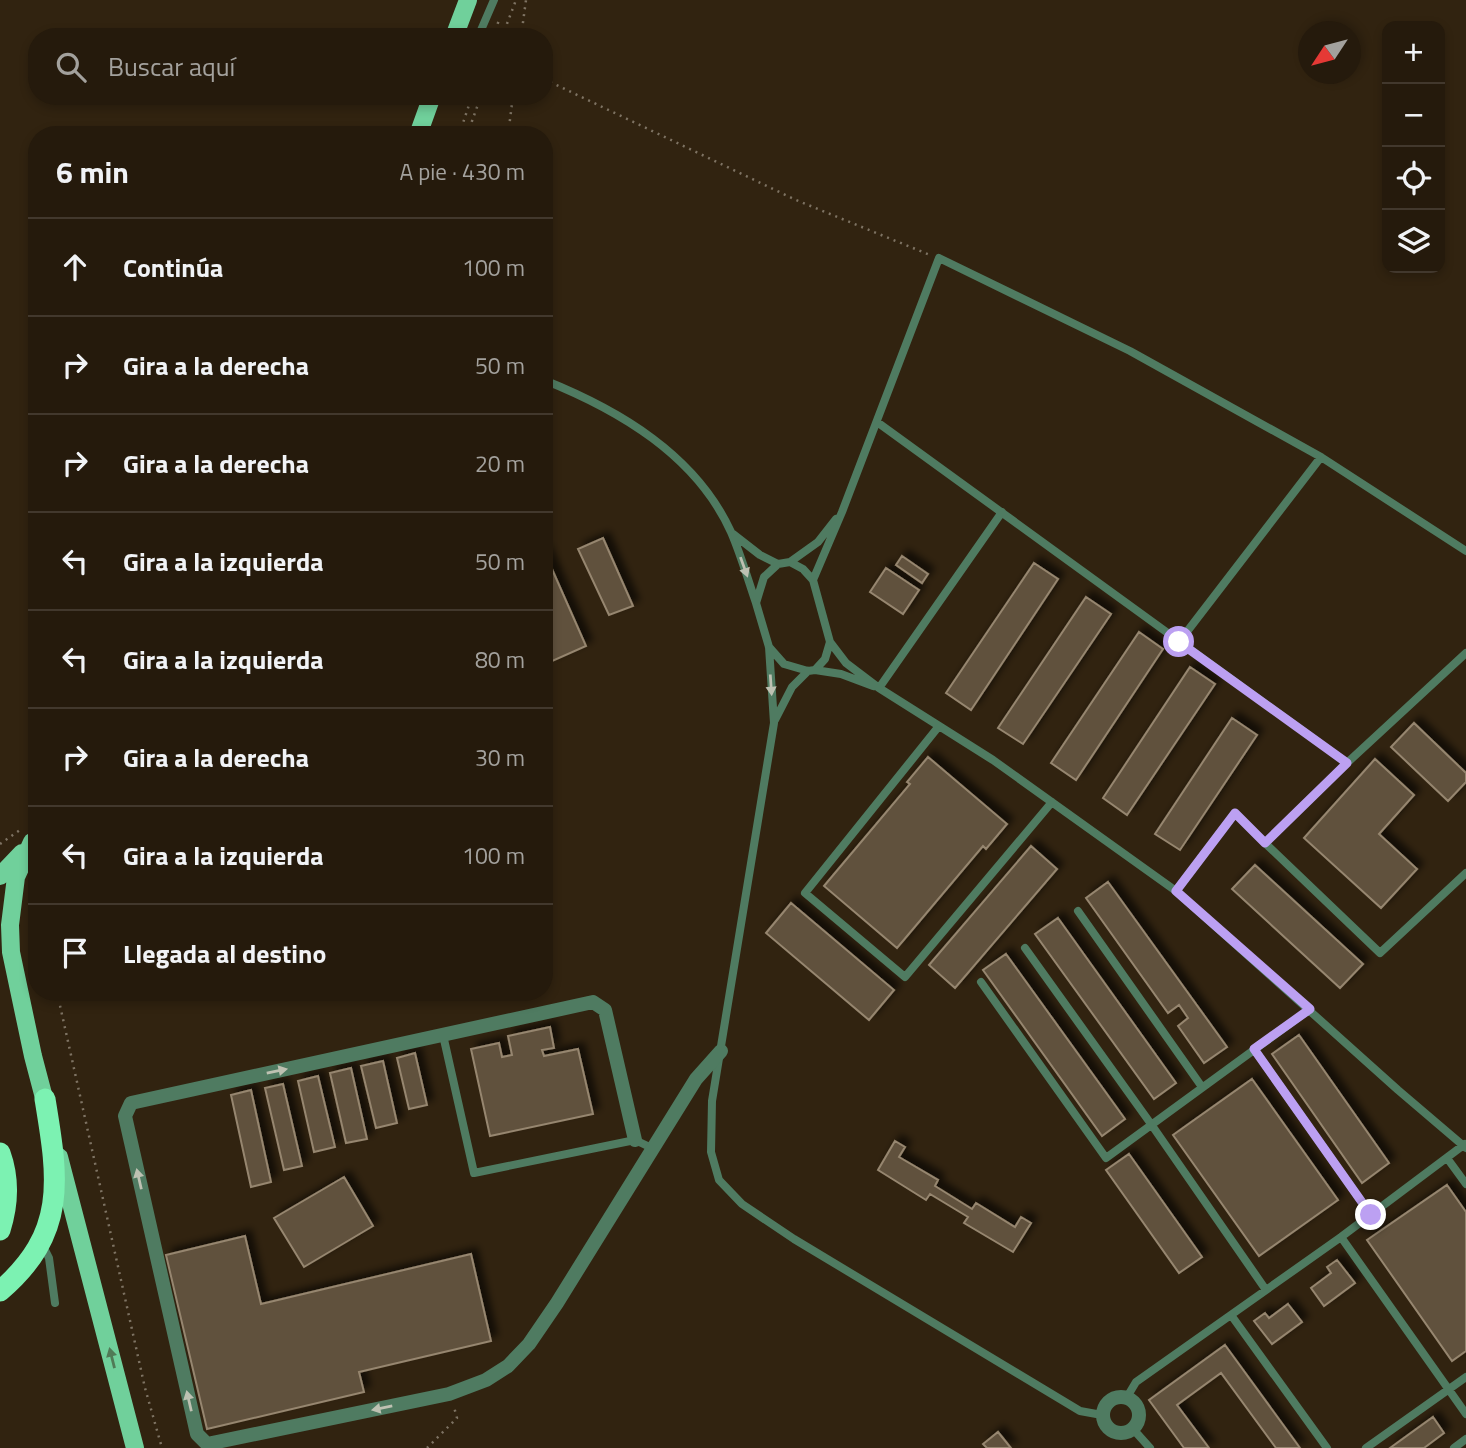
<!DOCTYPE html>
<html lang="es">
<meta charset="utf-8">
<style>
:root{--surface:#251a0c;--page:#2d2315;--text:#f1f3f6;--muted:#a3a19d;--line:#42382d}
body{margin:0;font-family:"Titillium Web",sans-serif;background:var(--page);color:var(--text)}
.controls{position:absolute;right:21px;top:21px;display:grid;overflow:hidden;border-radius:14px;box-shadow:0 4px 10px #0003}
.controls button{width:63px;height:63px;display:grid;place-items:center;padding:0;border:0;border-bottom:2px solid var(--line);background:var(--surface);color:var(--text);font:35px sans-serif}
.compass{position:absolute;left:1298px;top:21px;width:63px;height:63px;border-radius:50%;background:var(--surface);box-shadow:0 4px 10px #0003;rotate:234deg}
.stop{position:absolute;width:21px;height:21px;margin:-16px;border:5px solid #bca0f2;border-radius:50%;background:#fff}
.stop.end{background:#bca0f2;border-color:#fff;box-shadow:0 2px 7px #0008}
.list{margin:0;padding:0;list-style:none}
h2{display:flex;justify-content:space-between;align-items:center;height:91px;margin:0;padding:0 28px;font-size:30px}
h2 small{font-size:23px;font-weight:400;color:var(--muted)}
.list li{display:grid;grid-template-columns:46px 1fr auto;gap:21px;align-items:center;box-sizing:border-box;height:98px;padding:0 28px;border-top:2px solid var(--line)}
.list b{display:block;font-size:26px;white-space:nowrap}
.list em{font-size:23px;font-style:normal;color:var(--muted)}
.icon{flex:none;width:38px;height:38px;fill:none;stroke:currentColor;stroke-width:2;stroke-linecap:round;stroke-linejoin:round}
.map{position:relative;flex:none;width:1466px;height:1448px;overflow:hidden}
.search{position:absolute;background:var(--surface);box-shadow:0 4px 10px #0003;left:28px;top:28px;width:525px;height:77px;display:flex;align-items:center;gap:18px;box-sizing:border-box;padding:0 24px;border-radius:28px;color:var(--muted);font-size:26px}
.panel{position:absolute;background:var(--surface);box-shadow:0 4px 10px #0003;left:28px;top:126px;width:525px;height:875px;border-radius:28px}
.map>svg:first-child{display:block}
.building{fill:#60513d;stroke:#96866f;stroke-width:2;filter:url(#shadow)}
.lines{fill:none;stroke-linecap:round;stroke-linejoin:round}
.path{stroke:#7e7363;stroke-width:2.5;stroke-dasharray:2 5;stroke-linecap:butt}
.service{stroke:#4f7b61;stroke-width:8}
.minor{stroke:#4f7b61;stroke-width:14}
.primary{stroke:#70d09b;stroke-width:18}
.motorway{stroke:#7cf2b2;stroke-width:21}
.oneway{fill:#bec1b2}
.oneway2{fill:#507a56}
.route{stroke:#bca0f2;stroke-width:9}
</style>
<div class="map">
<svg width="1466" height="1448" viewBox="0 0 1466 1448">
<defs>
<filter id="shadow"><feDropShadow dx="6" dy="-6" stdDeviation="3.5" flood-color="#0009"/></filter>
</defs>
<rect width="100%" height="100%" fill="#312310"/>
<path class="building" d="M603,538L633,606L609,615L578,549Z
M544,551L586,646L550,662L544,651Z
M902,556L928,574L922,583L896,565Z
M1034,563L1058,579L971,710L946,693Z
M886,568L919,590L903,614L870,592Z
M1086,597L1111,614L1023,744L998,728Z
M1139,632L1163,649L1076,780L1051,763Z
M1190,667L1215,684L1127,815L1103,798Z
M1232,718L1257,735L1180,850L1155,834Z
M1414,723L1466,773V782L1448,801L1391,747Z
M928,757L1007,824L986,849L983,846L897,948L824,886L910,784L907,782Z
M1375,759L1414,795L1379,834L1417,869L1381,908L1304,838Z
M1031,846L1057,869L955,988L929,965Z
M1255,865L1363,964L1340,988L1232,889Z
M1108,882L1227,1047L1204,1063L1178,1026L1188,1018L1179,1005L1168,1013L1086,898Z
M791,903L894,990L869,1020L766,933Z
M1058,918L1176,1083L1154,1099L1035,934Z
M1006,954L1125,1119L1102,1136L983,970Z
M550,1027L554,1048L542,1050L544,1056L578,1049L593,1114L490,1136L471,1049L499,1043L502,1057L512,1055L508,1036Z
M1299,1035L1389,1163L1362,1183L1272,1054Z
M415,1053L427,1105L409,1109L397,1058Z
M383,1061L397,1123L376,1128L361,1066Z
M351,1068L367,1139L346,1143L330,1073Z
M318,1076L335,1147L314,1152L298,1081Z
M1252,1079L1338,1200L1259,1256L1173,1135Z
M283,1084L302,1166L284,1170L265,1088Z
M251,1090L271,1182L251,1187L231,1095Z
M895,1141L905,1147L899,1157L938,1180L935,1186L972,1209L976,1203L1015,1227L1021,1217L1031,1223L1013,1252L964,1223L968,1217L930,1194L926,1200L878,1170Z
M1129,1154L1202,1257L1179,1273L1106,1170Z
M344,1177L373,1226L304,1267L274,1218Z
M1447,1185L1466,1212V1351L1452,1361L1367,1240Z
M245,1236L261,1304L471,1254L491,1341L359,1372L364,1392L207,1429L166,1255Z
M1337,1260L1355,1283L1324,1306L1311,1288L1331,1273L1327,1267Z
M1288,1304L1302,1322L1272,1344L1254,1321L1265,1313L1269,1318Z
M1225,1345L1300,1448H1276L1221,1373L1177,1405L1209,1448H1184L1149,1400Z
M1433,1417L1444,1433L1424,1448H1390Z
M998,1432L1011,1448H987L983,1444Z"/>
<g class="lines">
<path class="path" d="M493,37L499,20
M502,37L516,0
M521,37L526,0
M544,79L796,200L930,255
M459,135L472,96
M467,135L481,96
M508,135L513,96
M0,844L20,830
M57,992L145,1388L162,1448
M427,1448L457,1418L454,1407"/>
<path class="service" d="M478,37L494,0
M544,380C619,410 696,455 731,532C741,555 748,580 756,603
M877,422L1347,763
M733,534L760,555L778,564
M790,562L818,542L836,519
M813,580L842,512L939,258L1130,351L1321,457L1466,551
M830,642L846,663L879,688L993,760L1176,891L1398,1090L1466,1148
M1179,642L1321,457
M769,647L784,664L808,671L815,670L825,659L830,642L813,580L803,569L790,562L778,564L764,577L756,603L769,647L774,723L712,1101L711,1152L719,1180L742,1204L794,1239L1080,1411L1102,1415
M1466,653L1347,763L1265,843L1380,953L1466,873
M815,670L841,674L873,686
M879,688L1002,512
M775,720L792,687L808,671
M939,726L805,893L905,977L1052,802
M1176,891L1235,813L1265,843
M1078,911L1202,1087
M1025,948L1151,1124L1266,1290
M981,982L1106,1158L1310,1009
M443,1035L474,1173L635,1140L654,1149
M1254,1049L1371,1215
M1447,1158L1466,1184
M1341,1237L1466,1414
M43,1246L49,1258L55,1303
M1231,1315L1327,1448
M1127,1397L1136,1382L1341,1237L1465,1144
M1133,1429L1150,1448
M1366,1448L1466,1377
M1454,1448L1466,1439"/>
<path class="minor" d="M635,1140L605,1010L593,1002L131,1103L125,1116L197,1434L207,1444L449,1394L486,1380L508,1366L529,1344L557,1303L696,1079L721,1051
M1103 1415a18 18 0 1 1 36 0a18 18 0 1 1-36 0Z"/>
<path class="primary" d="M454,37L468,0
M418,135L432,96
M32,842L16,877L10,925L11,952L33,1056L48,1113
M0,876L22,853
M59,1157L135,1448"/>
<path class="motorway" d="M0,1153C9,1178 8,1205 0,1230
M0,1291C68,1233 58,1178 45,1099"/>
</g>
<defs><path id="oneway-solid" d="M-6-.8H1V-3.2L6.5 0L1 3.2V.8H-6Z" transform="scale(1.75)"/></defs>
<g class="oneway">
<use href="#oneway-solid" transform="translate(744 567) rotate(70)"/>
<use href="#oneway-solid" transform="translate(771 685) rotate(86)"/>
<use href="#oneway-solid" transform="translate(277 1071) rotate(-12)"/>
<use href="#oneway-solid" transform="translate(139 1179) rotate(-103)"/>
<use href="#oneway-solid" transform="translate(189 1401) rotate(-103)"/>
<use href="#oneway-solid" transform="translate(382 1408) rotate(168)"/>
</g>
<use class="oneway2" href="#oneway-solid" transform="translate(112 1358) rotate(-104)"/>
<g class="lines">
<path class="route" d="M1179,642L1347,763L1265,843L1235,813L1176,891L1310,1009L1254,1049L1371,1215"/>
</g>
</svg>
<div class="controls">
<button>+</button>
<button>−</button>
<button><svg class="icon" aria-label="locate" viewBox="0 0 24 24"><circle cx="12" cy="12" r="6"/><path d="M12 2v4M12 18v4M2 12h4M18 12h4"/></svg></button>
<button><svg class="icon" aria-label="layers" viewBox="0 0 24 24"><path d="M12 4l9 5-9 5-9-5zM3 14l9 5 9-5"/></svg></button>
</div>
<svg class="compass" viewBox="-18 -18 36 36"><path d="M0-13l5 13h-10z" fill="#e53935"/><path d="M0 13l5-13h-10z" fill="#a3a19d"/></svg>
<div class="stop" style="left:1179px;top:642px"></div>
<div class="stop end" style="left:1371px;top:1215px"></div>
<div class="search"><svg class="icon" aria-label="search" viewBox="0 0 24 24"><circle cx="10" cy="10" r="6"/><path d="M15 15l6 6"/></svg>Buscar aquí</div>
<section class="panel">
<h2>6 min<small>A pie · 430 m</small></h2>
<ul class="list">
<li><svg class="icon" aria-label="ahead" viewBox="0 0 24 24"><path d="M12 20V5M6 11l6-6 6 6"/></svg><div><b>Continúa</b></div><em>100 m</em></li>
<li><svg class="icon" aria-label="right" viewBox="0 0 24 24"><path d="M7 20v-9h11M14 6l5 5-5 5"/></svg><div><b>Gira a la derecha</b></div><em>50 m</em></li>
<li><svg class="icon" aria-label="right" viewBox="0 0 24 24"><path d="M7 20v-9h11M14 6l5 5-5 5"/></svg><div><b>Gira a la derecha</b></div><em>20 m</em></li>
<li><svg class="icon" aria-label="left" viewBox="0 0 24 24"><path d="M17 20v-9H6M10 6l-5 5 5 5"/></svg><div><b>Gira a la izquierda</b></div><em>50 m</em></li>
<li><svg class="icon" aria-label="left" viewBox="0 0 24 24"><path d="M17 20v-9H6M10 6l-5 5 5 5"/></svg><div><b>Gira a la izquierda</b></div><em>80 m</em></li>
<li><svg class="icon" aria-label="right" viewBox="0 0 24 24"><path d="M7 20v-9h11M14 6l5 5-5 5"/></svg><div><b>Gira a la derecha</b></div><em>30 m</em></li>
<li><svg class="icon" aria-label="left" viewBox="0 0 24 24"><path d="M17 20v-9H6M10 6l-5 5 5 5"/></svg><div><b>Gira a la izquierda</b></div><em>100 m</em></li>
<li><svg class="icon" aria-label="arrive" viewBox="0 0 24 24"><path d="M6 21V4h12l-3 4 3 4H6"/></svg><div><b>Llegada al destino</b></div></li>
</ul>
</section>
</div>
